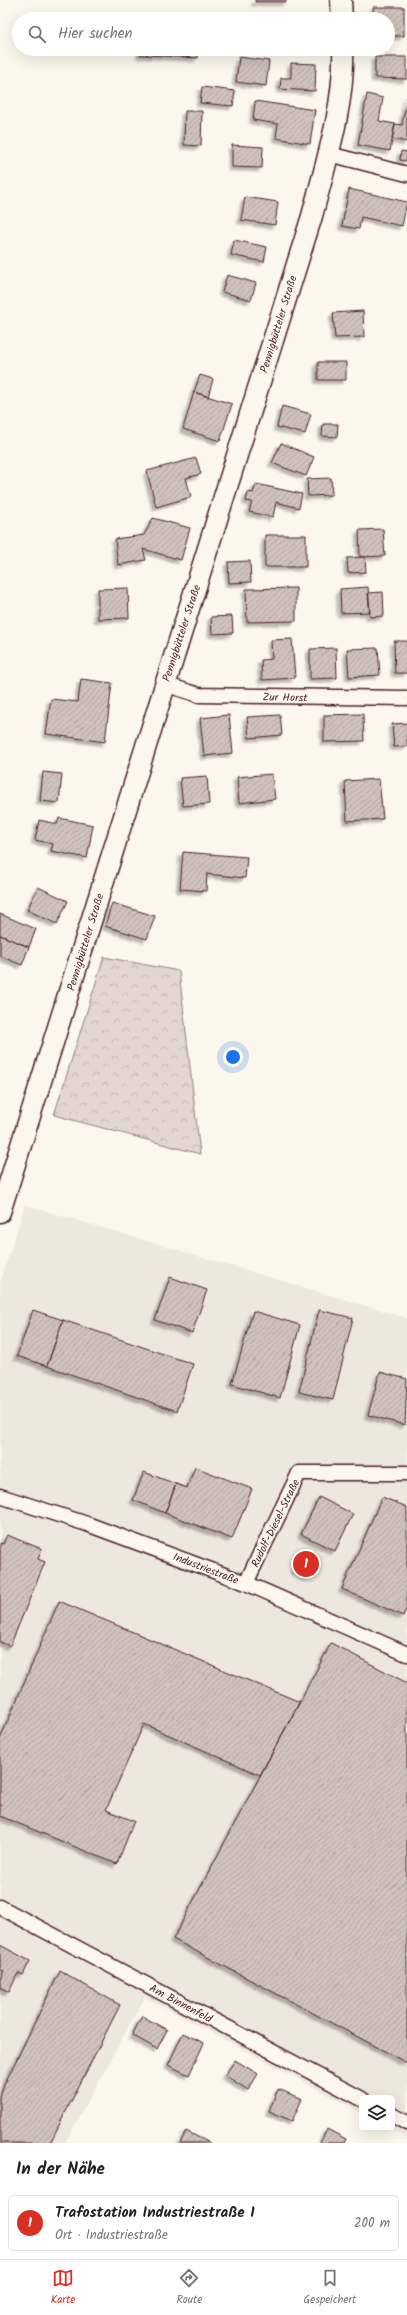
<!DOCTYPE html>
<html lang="de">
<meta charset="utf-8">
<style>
:root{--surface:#fff;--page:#f2f2f2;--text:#222;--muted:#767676;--line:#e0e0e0;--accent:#d93025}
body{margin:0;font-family:Kalam,sans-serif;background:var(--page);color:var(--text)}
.controls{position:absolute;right:12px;bottom:12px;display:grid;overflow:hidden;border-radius:6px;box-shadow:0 4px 16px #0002}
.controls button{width:36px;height:36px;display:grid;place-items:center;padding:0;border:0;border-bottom:1px solid var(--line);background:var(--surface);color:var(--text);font:20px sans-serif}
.you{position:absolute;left:233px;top:1057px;width:14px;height:14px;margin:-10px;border:3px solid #fff;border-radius:50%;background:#1a73e8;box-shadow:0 0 0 6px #1a73e833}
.badge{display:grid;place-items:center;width:26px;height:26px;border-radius:50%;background:var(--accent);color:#fff;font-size:13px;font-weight:700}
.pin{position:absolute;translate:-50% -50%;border:2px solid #fff;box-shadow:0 1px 4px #0006}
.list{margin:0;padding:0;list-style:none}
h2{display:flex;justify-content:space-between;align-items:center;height:52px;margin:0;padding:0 16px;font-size:17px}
h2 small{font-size:13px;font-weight:400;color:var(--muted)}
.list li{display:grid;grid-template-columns:26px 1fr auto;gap:12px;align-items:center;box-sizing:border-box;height:56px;margin:0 8px 8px;padding:0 8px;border:1px solid var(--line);border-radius:6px}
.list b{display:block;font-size:15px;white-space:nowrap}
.list p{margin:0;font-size:13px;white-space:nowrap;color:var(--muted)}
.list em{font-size:13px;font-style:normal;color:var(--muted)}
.icon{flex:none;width:22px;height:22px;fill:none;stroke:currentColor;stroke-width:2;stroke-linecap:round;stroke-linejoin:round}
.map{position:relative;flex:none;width:407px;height:2143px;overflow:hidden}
.search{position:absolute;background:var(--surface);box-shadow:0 4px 16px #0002;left:12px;right:12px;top:12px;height:44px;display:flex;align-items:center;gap:10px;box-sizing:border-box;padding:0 14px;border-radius:22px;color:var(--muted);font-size:15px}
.sheet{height:116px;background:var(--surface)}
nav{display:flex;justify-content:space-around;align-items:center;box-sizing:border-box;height:56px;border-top:1px solid var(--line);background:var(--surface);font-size:11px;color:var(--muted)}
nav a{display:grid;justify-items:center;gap:2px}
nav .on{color:var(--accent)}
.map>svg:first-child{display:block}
.built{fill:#eee7de}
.forest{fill:url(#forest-crowns);stroke:#967b7e}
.building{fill:url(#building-hatch);stroke:#4a1f2b;filter:url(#shadow)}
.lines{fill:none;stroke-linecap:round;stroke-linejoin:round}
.street-casing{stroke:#4a1f2b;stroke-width:17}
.secondary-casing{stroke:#4a1f2b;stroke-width:23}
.street{stroke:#fbf7ec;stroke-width:14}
.secondary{stroke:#fbf7ec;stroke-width:20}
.labels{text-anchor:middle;stroke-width:3.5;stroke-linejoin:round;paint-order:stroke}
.street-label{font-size:11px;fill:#4a1f2b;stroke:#fbf7ec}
</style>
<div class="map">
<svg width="407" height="2143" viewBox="0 0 407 2143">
<defs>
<pattern id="forest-crowns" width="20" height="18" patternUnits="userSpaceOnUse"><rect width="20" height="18" fill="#e2d7d0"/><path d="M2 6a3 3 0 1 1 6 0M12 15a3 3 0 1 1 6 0" fill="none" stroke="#c3b8b3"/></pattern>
<pattern id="building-hatch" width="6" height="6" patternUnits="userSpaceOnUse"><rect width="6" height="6" fill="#cfc2bc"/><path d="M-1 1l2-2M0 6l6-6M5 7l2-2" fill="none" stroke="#b3a6a2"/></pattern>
<filter id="shadow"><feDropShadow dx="-3.5" dy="3.5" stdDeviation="1" flood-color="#0004"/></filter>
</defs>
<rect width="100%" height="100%" fill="#fbf7ec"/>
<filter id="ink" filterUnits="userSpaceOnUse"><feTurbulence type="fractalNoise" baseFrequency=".025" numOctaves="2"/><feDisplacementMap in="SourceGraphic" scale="8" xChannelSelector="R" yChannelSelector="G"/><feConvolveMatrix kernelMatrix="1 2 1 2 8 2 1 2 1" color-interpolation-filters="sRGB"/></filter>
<g filter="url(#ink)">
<path class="built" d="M25,1205L407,1318V2138L389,2128H392V2098H362V2113L145,1997L65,2143H0V1283Z"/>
<path class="forest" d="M104,957L179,971L200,1154L54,1115Z"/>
<path class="building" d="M255,0H286V2H255Z
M373,7H404V36H388V19H373Z
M141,49H147V55H140Z
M147,49H199L198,58L147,55Z
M239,57L269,61L266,86L236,82Z
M375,57H407V79L375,78Z
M291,63L316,64L315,91L280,89L281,78H291Z
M202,87L235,91L233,106L200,103Z
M367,94L383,98L379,121L395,124L390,151L358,145Z
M407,97V142L392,139L395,124L402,125Z
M255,101L315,110L310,144L276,138L278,124L253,120Z
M185,111H202L201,146L184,145Z
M232,145L263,147L262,168L232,167Z
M401,151L407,152V161L400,160Z
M349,189L407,202L402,226L361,217L359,229L342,226Z
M245,197L278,202L275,225L241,220Z
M234,240L267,247L264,262L231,255Z
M227,275L256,283L251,300L222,292Z
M363,311L364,337L335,338L333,313Z
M318,362H346V380H318Z
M200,375L213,379L208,397L194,392Z
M194,392L232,404L220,441L183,429Z
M282,406L311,414L305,434L277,427Z
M323,424H338L337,437L322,436Z
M281,443L314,457L306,476L272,463Z
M196,458L201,474L186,478L191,497L156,507L147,471Z
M331,478L332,495L308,496L307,479Z
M256,484L302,494L299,508L276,502L273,517L249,512L252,502L246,501L248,492L253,493Z
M153,518L190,528L181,560L143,549L146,560L118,565L115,539L144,535Z
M383,529L385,556L360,557L359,530Z
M265,535H306V567H265Z
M365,557L366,572L348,573L347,558Z
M250,561L251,582L229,583L228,562Z
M368,587L370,612L341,613L340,589Z
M128,588L129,618L98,619V589Z
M296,588V621L247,622L246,589Z
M383,592L384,616L370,617L368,593Z
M232,616L233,633L212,634L211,617Z
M292,639L295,678L262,680L261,660L272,659L271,640Z
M394,641H407V673H395Z
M336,648L337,678L310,679V649Z
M378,648L380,675L349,677L347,649Z
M81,679L112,683L105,742L46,734L51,699L78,702Z
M363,714L364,741L324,742V715Z
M229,715L233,753L204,756L200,718Z
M280,715L282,735L249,738L247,717Z
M407,723V746L394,747L392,724Z
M43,772L62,774L59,803L40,801Z
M272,774L275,799L239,803L237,777Z
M207,776L209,804L183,806L180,778Z
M379,779L383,819L347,821L345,781Z
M59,818L93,825L87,858L51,851L53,844L35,840L39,820L57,824Z
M183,852L247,857L245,878L207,874L206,891L180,889Z
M38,887L68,901L57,924L27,910Z
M112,903L155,916L147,939L105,926Z
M0,914L36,929L29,947L0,935Z
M0,935L29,947L22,965L0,956Z
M170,1277L207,1290L192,1333L155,1320Z
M33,1310L63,1320L47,1366L17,1356Z
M319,1310L353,1318L333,1400L299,1392Z
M253,1311L300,1325L280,1398L232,1384Z
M63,1320L193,1364L177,1411L47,1366Z
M380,1372L407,1379L405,1425L368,1415Z
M195,1467L252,1489L232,1539L165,1513L176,1484L187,1488Z
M144,1472L176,1484L165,1513L133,1500Z
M319,1497L353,1514L335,1551L301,1534Z
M382,1497L407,1507V1607L403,1616L342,1589Z
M7,1535L42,1549L38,1559L45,1562L10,1646L0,1642V1543L3,1544Z
M302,1552L318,1559L309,1577L294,1570Z
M59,1601L300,1702L260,1775L144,1724L106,1810L134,1821L117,1864L0,1816V1739Z
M331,1643L407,1683V2063L173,1939Z
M0,1945L30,1961L23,1975L18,1973L9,1992L0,1987V1979L4,1971L0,1969Z
M60,1971L120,2005L50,2143H0V2097L4,2085Z
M142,2016L167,2030L157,2049L132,2035Z
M183,2033L204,2043L189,2075L168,2065Z
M235,2060L258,2074L248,2090L225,2075Z
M278,2089L302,2099L292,2121L269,2111Z
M327,2129L346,2139L344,2143H320Z
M186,2131L210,2143H180Z"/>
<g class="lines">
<g class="street-casing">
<path id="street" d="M329,154L407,174
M164,684L199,695L407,698
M0,1496L87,1524L246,1583L407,1654
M246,1583L299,1473H407
M0,1907L362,2099
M392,2115L407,2123"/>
</g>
<g class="secondary-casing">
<path id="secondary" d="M341,0L342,19
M0,1212L312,216C326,162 345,105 343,49"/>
</g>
<use href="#street" class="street"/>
<use href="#secondary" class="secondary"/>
</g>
</g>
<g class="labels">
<g class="street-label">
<text transform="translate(278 324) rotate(-73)" y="4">Pennigbütteler Straße</text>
<text transform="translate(181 633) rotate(-72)" y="4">Pennigbütteler Straße</text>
<text transform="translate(285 697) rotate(1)" y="4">Zur Horst</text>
<text transform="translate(85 942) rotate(-73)" y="4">Pennigbütteler Straße</text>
<text transform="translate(275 1523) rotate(-64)" y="4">Rudolf-Diesel-Straße</text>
<text transform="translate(206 1568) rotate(21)" y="4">Industriestraße</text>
<text transform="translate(181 2003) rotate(28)" y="4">Am Binnenfeld</text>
</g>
</g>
</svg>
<div class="controls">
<button><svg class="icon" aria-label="layers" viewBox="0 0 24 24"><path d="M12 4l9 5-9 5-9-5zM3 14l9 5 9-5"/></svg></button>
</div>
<div class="you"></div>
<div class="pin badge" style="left:306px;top:1564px">1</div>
<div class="search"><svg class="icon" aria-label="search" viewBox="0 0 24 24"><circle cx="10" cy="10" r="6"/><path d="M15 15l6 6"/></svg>Hier suchen</div>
</div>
<section class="sheet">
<h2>In der Nähe<small></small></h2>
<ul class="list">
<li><span class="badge">1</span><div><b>Trafostation Industriestraße I</b><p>Ort · Industriestraße</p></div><em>200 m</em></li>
</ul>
</section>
<nav>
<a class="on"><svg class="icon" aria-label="map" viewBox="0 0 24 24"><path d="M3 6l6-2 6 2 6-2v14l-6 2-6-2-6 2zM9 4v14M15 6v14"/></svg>Karte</a>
<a><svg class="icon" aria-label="directions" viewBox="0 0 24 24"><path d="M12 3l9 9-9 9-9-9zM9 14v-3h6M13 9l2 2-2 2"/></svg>Route</a>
<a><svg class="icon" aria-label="saved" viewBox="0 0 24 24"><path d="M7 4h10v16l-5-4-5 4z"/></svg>Gespeichert</a>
</nav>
